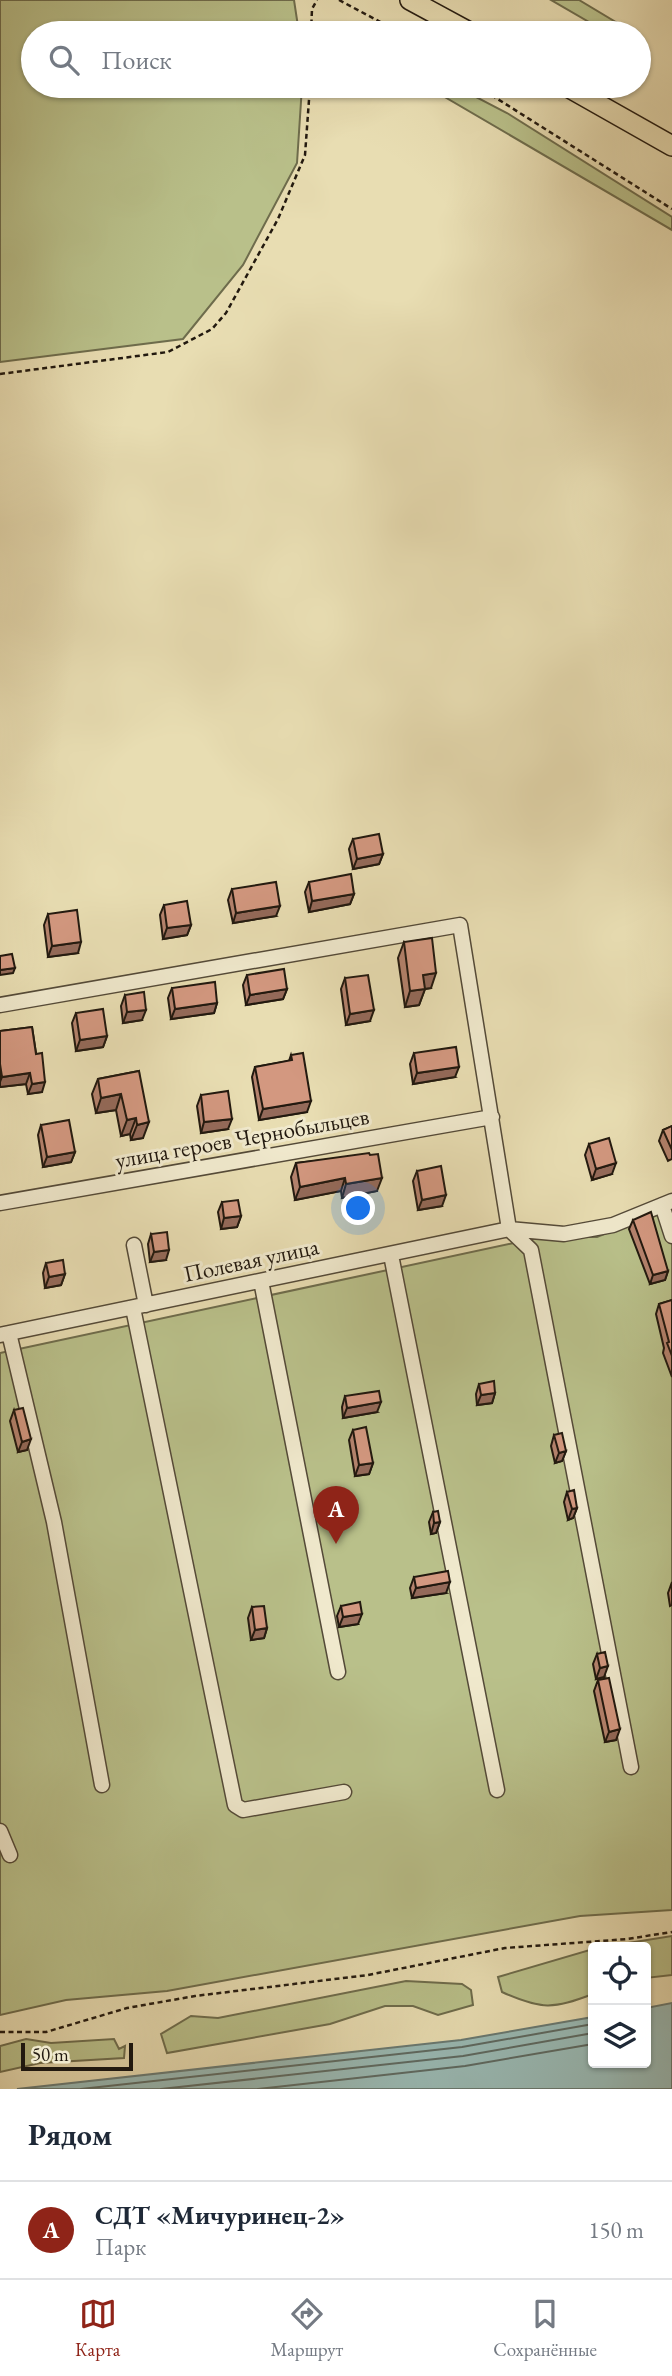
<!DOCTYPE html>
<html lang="ru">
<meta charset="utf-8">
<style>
:root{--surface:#fff;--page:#f2f2f3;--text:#1f2937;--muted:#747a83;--line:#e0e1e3;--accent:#8f2418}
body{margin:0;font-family:"EB Garamond",serif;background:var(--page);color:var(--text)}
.controls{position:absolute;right:21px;bottom:21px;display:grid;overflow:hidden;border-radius:7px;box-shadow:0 2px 5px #0004}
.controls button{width:63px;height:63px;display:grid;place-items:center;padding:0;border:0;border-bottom:2px solid var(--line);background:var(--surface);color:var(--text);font:35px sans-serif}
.scale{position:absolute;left:21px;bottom:18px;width:112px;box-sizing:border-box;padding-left:7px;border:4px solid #22190f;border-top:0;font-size:19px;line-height:24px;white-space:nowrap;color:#22190f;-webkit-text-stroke:5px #f0e9cd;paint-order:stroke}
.you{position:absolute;left:359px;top:1209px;width:24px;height:24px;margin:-18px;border:5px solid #fff;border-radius:50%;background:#1a73e8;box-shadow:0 0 0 10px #1a73e833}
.badge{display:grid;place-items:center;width:46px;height:46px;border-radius:50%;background:var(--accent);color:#fff;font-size:23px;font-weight:700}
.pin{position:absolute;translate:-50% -58px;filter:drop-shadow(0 2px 4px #0008)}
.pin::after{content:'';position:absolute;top:37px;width:24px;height:21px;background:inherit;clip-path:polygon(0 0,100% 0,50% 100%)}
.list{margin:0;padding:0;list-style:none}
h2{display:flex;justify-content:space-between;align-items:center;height:91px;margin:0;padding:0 28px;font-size:30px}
h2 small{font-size:23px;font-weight:400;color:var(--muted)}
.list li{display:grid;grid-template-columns:46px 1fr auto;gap:21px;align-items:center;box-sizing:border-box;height:98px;padding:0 28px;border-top:2px solid var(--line)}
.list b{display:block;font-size:26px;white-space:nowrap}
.list p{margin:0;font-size:23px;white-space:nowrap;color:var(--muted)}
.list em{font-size:23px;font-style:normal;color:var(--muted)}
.icon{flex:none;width:38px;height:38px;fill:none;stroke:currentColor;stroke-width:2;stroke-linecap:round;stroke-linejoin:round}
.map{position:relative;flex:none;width:672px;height:2089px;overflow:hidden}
.search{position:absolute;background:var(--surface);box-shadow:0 2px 5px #0004;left:21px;right:21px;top:21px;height:77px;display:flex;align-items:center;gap:18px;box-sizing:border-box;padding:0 24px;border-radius:38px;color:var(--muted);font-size:26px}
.sheet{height:189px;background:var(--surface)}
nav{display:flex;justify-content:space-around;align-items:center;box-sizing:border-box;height:98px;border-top:2px solid var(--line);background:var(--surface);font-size:19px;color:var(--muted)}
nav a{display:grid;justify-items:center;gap:4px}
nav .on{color:var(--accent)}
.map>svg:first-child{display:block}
.green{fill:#b9c08a;stroke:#6e6c4c;stroke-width:2}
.water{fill:#99bab5;stroke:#697a73;stroke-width:2}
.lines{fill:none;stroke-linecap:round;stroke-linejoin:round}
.shore{stroke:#5e6a62;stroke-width:2}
.minor-casing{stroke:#544a38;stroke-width:17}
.major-casing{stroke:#22190f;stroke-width:22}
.path{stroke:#22190f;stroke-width:2.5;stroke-dasharray:5 3.5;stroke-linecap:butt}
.minor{stroke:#f0e9cd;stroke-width:14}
.major{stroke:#e8ddb2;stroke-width:19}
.wall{fill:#b5836e;stroke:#22190f;stroke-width:2}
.shaded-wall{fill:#946a5a;stroke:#22190f;stroke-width:2}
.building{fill:#d39880;stroke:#22190f;stroke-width:2}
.labels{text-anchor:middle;stroke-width:6;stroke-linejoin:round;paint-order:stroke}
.street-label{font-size:23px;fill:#22190f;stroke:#f0e9cd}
</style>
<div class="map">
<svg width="672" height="2089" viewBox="0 0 672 2089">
<rect width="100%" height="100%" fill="#e8ddb2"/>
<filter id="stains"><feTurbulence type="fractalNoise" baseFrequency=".00286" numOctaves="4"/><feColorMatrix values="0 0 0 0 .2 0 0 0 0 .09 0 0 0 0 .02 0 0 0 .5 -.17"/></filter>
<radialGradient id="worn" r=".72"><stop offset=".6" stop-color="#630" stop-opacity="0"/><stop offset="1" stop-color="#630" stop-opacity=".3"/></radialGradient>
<path class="green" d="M0,0H294L299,33H33V86H302L297,163L243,265L183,339L0,362Z
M551,0H579L634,33H608Z
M426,86H455L507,113L672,217V230Z
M672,1207V1910L580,1916L167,1991L66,2000L0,2015V1353L542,1237H597Z
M672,1936V1975L646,1978V1947H603Z
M593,1949V1994C553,2009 542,2010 502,1992L498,1977Z
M406,1981L462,1984L471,1990L473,2005L438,2015L413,2006H385L330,2024L167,2053L161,2034L191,2016L218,2018Z
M26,2039L51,2043L114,2039L119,2049L125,2046L124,2058L40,2063L0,2072V2046Z"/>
<path class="water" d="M672,2003V2089H17L461,2040L593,2017V2063H646V2008Z"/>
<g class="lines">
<path class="shore" d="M81,2089L462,2047L593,2024
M161,2089L463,2056L593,2033
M258,2089L465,2066L593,2044"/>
<g class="minor-casing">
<path id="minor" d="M0,1005L460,925L509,1229L531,1250L631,1767
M0,1203L492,1117
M662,1205L672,1236
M134,1245L146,1305
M391,1255L497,1790
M261,1281L338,1672
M133,1308L235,1805L243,1810L344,1792
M9,1333L54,1522L102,1785
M0,1335L509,1229L564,1234L613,1225L672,1201
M0,1831L10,1855"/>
</g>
<g class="major-casing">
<path id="major" d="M410,0L471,33
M566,86L672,146"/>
</g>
<path class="path" d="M339,0L401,33
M311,33L312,9L317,0
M477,86L672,209
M0,374L168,352L212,329L226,313L278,219L305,155L310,86
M0,2032H46L127,2008L195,1996L368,1975L505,1948L627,1939L672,1932"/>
<use href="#minor" class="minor"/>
<use href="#major" class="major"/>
</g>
<path class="wall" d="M353,839L383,854L379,864L353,869L349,849Z
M309,882L354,894L350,904L309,912L305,892Z
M232,889L276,916L233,923L228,900Z
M164,905L191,925L187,935L163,939L160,915Z
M48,914L78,953L48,957L44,925Z
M404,942L431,988L425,989L419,1005L405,1007L398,958Z
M247,975L287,989L283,999L246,1005L243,985Z
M345,978L370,1021L346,1025L341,989Z
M172,988L217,1003L214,1013L171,1019L168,998Z
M125,995L142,1020L123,1023L121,1006Z
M76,1013L107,1036L103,1047L76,1051L72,1023Z
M32,1027L42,1092L28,1094L26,1084L0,1087V1031Z
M414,1053L455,1077L413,1084L410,1064Z
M291,1055L307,1112L259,1120L252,1077L255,1067L289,1061Z
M139,1071L143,1138L131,1140L130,1134L121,1136L116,1110L96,1113L92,1094L98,1079Z
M201,1095L228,1129L201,1133L197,1106Z
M41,1125L75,1152L71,1162L43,1167L38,1135Z
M672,1126V1159L668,1161L659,1141L663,1130Z
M589,1144L612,1174L592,1180L585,1155Z
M370,1155L377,1191L342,1198L341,1191L295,1200L291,1177L296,1163Z
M417,1171L442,1206L418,1210L413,1181Z
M222,1202L241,1216L237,1227L221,1229L218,1212Z
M633,1220L668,1271L665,1280L650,1284L629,1229Z
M151,1234L166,1260L150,1262L148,1244Z
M46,1263L65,1274L61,1285L45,1288L43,1273Z
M672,1300V1377L663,1353L664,1348L656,1314L659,1304Z
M479,1384L495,1393L492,1403L477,1405L476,1394Z
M345,1396L377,1412L343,1418L342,1407Z
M14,1410L27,1450L18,1452L10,1421Z
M353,1430L373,1463L369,1474L355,1476L349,1440Z
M554,1435L566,1451L562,1461L555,1463L551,1446Z
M567,1492L577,1508L573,1518L568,1520L564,1502Z
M433,1512L440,1522L436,1533L431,1534L429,1522Z
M414,1577L446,1593L412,1598L410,1588Z
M672,1582V1605L670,1606L668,1593Z
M341,1606L358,1624L339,1627L337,1616Z
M252,1607L267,1628L264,1638L251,1640L248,1618Z
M597,1654L604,1677L596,1679L593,1664Z
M598,1680L616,1740L605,1742L594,1691Z"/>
<path class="shaded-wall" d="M383,854L379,864L353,869L357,859Z
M354,894L350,904L309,912L312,901Z
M280,906L276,916L233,923L236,913Z
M191,925L187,935L163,939L167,928Z
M81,942L78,953L48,957L52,946Z
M15,968L13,973L0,975V970Z
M436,973L431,988L417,990L423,975Z
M287,989L283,999L246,1005L250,995Z
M425,989L419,1005L405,1007L410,991Z
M217,1003L214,1013L171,1019L175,1009Z
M146,1010L142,1020L123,1023L127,1012Z
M374,1010L370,1021L346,1025L350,1014Z
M107,1036L103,1047L76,1051L80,1040Z
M459,1067L455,1077L413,1084L417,1073Z
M30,1073L26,1084L0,1087V1082L2,1077Z
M45,1082L42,1092L28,1094L32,1084Z
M121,1094L116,1110L96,1113L101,1098Z
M311,1101L307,1112L259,1120L263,1109Z
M136,1118L130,1134L121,1136L127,1120Z
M232,1119L228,1129L201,1133L204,1122Z
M149,1122L143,1138L131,1140L137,1125Z
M75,1152L71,1162L43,1167L47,1157Z
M616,1163L612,1174L592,1180L596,1169Z
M345,1178L341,1191L295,1200L300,1187Z
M382,1178L377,1191L342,1198L346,1184Z
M446,1195L442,1206L418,1210L422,1200Z
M241,1216L237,1227L221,1229L224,1218Z
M169,1250L166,1260L150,1262L154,1252Z
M668,1271L665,1280L650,1284L653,1275Z
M65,1274L61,1285L45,1288L49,1277Z
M495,1393L492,1403L477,1405L481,1395Z
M381,1402L377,1412L343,1418L347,1408Z
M31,1439L27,1450L18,1452L22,1442Z
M566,1451L562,1461L555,1463L559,1453Z
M373,1463L369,1474L355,1476L359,1465Z
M577,1508L573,1518L568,1520L572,1509Z
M440,1522L436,1533L431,1534L434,1523Z
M450,1582L446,1593L412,1598L416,1588Z
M362,1614L358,1624L339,1627L343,1617Z
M267,1628L264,1638L251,1640L255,1630Z
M608,1666L604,1677L596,1679L600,1668Z
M620,1729L616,1740L605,1742L609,1732Z"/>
<path class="building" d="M379,834L383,854L357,859L353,839Z
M351,874L354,894L312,901L309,882Z
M276,882L280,906L236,913L232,889Z
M187,901L191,925L167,928L164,905Z
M77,910L81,942L52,946L48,914Z
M432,938L436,973L423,975L425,989L410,991L404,942Z
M12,954L15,968L0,970V956Z
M284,969L287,989L250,995L247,975Z
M368,975L374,1010L350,1014L345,978Z
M215,982L217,1003L175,1009L172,988Z
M144,992L146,1010L127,1012L125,995Z
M103,1009L107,1036L80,1040L76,1013Z
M32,1027L36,1054L42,1053L45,1082L32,1084L30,1073L2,1077L0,1064V1031Z
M456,1047L459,1067L417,1073L414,1053Z
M303,1053L311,1101L263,1109L255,1067L292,1060L291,1055Z
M139,1071L149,1122L137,1125L136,1118L127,1120L121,1094L101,1098L98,1079Z
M228,1091L232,1119L204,1122L201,1095Z
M69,1120L75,1152L47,1157L41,1125Z
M672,1126V1150L663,1130Z
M609,1138L616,1163L596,1169L589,1144Z
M369,1153L370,1155L378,1154L382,1178L346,1184L345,1178L300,1187L296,1163Z
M441,1166L446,1195L422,1200L417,1171Z
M238,1200L241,1216L224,1218L222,1202Z
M651,1212L668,1271L653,1275L633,1220Z
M167,1232L169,1250L154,1252L151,1234Z
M63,1260L65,1274L49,1277L46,1263Z
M672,1300V1356L667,1343L669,1342L659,1304Z
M494,1381L495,1393L481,1395L479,1384Z
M379,1391L381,1402L347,1408L345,1396Z
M23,1408L31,1439L22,1442L14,1410Z
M366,1427L373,1463L359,1465L353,1430Z
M562,1433L566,1451L559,1453L554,1435Z
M574,1490L577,1508L572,1509L567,1492Z
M438,1511L440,1522L434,1523L433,1512Z
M448,1571L450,1582L416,1588L414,1577Z
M360,1602L362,1614L343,1617L341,1606Z
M264,1606L267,1628L255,1630L252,1607Z
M605,1652L608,1666L600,1668L597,1654Z
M609,1678L620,1729L609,1732L598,1680Z"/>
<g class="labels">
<g class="street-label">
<text transform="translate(242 1138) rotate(-10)" y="8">улица героев Чернобыльцев</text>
<text transform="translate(251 1260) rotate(-12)" y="8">Полевая улица</text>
</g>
</g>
<rect width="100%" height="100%" filter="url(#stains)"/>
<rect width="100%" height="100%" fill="url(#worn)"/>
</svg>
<div class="controls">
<button><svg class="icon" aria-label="locate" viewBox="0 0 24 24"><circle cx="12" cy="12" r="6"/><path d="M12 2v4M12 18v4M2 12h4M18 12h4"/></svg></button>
<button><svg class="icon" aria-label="layers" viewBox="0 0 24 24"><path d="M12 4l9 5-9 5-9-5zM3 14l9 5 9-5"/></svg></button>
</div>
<div class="scale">50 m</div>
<div class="you"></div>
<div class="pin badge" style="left:336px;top:1544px">A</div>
<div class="search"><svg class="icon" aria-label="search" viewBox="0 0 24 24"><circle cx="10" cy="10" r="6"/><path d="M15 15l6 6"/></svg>Поиск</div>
</div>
<section class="sheet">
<h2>Рядом<small></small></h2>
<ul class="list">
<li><span class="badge">A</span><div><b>СДТ «Мичуринец-2»</b><p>Парк</p></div><em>150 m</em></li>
</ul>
</section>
<nav>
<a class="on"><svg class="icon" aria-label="map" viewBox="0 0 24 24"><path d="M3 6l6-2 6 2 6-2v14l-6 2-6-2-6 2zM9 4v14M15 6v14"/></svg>Карта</a>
<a><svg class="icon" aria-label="directions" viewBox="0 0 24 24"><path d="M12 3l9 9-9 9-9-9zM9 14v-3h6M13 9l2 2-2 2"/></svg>Маршрут</a>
<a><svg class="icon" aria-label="saved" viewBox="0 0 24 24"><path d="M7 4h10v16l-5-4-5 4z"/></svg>Сохранённые</a>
</nav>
